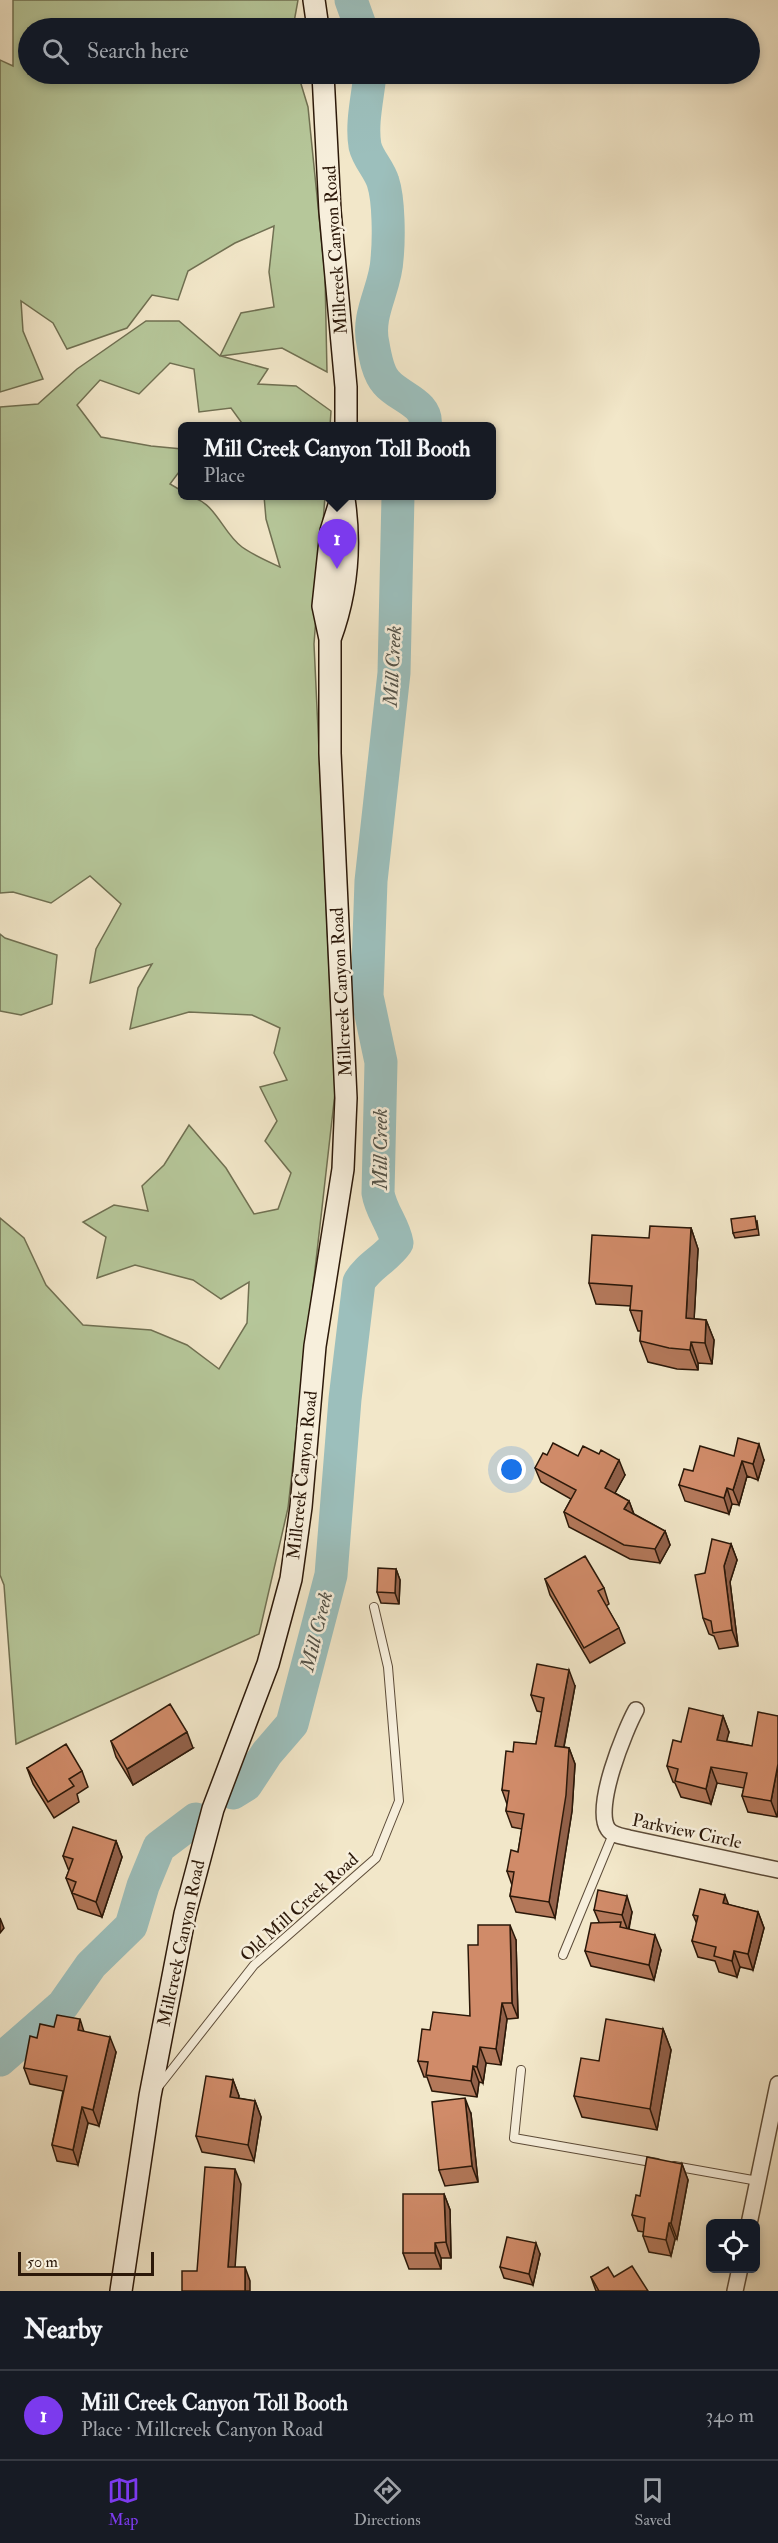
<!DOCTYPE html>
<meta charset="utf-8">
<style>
:root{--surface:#171b24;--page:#242831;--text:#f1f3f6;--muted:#9ea1a6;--line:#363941;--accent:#7c3aed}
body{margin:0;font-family:"IM FELL Double Pica",serif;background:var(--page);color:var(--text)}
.controls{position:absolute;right:18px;bottom:18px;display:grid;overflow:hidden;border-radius:9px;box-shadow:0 3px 9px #0003}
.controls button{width:54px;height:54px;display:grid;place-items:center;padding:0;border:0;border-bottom:2px solid var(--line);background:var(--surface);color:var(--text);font:30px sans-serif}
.scale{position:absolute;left:18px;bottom:15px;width:136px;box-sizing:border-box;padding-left:6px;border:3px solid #2b1809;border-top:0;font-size:16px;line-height:21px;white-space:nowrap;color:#2b1809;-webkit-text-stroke:4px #f7efdc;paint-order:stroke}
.you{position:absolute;left:512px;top:1470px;width:21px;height:21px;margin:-15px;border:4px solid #fff;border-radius:50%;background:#1a73e8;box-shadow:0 0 0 9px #1a73e833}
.badge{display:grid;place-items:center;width:39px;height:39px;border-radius:50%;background:var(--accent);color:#fff;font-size:20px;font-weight:700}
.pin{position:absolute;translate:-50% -50px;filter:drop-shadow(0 2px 3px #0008)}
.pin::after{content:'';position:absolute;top:32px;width:21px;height:18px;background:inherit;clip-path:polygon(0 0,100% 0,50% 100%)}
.popup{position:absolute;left:178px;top:422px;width:318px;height:78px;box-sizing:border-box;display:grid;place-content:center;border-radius:9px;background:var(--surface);filter:drop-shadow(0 2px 4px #0005);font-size:20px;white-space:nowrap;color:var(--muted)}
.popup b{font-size:22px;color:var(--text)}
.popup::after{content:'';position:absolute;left:50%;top:100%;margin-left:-12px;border:12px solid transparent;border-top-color:var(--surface)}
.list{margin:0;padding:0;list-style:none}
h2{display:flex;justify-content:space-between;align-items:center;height:78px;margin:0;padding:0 24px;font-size:26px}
h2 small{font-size:20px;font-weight:400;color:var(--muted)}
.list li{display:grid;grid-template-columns:39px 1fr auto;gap:18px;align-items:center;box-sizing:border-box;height:90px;padding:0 24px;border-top:2px solid var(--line)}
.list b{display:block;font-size:22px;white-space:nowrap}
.list p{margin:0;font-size:20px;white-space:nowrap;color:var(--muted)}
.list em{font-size:20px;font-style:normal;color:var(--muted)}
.icon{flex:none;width:33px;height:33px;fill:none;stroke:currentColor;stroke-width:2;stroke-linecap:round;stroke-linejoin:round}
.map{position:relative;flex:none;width:778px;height:2291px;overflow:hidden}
.search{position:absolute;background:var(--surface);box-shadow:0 3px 9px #0003;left:18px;right:18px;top:18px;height:66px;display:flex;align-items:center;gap:15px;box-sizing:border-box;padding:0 21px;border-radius:33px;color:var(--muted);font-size:22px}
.sheet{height:168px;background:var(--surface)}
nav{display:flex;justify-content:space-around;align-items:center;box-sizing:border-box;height:84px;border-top:2px solid var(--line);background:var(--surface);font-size:16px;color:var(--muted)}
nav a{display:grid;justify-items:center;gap:3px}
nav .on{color:var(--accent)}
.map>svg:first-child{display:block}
.green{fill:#b6c79a;stroke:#707052;stroke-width:1.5}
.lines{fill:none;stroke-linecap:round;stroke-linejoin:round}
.river{stroke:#9cbfbc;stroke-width:33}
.lane-casing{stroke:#5d4c39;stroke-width:10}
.street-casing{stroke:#5d4c39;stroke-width:18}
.secondary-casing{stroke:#2b1809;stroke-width:24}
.lane{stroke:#f7efdc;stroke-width:8}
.street{stroke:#f7efdc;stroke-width:15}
.secondary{stroke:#f7efdc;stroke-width:21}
.wall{fill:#b3785a;stroke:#2b1809;stroke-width:1.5}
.shaded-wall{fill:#92614a;stroke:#2b1809;stroke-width:1.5}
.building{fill:#d08b69;stroke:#2b1809;stroke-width:1.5}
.labels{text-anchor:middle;stroke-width:5;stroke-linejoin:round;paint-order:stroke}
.street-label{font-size:18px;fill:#2b1809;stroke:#f7efdc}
.water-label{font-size:20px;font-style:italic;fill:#535248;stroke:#f7efdc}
</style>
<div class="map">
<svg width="778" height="2291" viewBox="0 0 778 2291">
<rect width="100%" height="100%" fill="#f2e7c9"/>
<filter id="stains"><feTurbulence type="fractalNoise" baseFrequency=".00333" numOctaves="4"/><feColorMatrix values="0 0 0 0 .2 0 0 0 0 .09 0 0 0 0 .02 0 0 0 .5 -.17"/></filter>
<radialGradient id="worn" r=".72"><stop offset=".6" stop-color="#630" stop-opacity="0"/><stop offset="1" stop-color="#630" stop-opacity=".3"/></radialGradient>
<path class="green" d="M13,0H298L293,28H28V74H298L308,107L325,275L327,372L282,348L221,356L268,369L258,384L296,386L331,411L330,426H244L231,408L199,412L194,369L170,363L139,394L100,380L77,405L101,437L151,446L182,449V468L170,484L182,491V496C215,496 220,531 242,547C253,555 267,561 280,567L266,519L264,496H325L314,644L335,1093L288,1508L259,1634L16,1744L4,1585L0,1575V1218L24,1238L46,1285L83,1325L151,1330L187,1345L219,1369L247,1323L249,1282L221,1299L193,1280L135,1265L97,1278L106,1237L83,1222L114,1205L148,1211L142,1186L164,1165L189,1125L226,1168L254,1214L278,1209L291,1173L265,1141L277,1121L260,1087L287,1080L274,1053L280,1028L252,1015L189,1012L130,1029L138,988L152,964L90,983L96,949L121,904L90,876L51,903L13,892L0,893V407L38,404L77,369L146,321H179L220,356L241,313L274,307L269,272L274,226L235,243L188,271L178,300L152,295L127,328L67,349L53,323L21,301L23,331L43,379L0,392V60L13,66Z
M0,934L5,938L57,955L52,1004L21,1015L0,1011Z"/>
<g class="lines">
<path class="river" d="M351,0L361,28
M370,74C368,96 361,123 365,146C368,159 379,169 383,182C389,200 389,240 387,259C386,288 366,314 373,344C375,356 378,373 386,382C399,398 429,403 425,426
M233,1793L246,1785L267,1753L292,1724L331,1575L345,1399L359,1282C368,1266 386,1259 397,1243C394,1225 381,1212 378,1193L381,1062L367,996L371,881L394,673L398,496
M0,2060L63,2005L91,1965L131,1926L143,1886L159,1847L196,1819"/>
<g class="lane-casing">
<path id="lane" d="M563,1955L613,1834
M521,2070L514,2138L657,2163
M159,2086L254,1965L376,1858L399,1801L388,1667L374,1607
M674,2166L758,2181"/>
</g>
<g class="street-casing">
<path id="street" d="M636,1710C625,1730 593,1808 608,1829C612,1835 621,1836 629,1838L778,1870
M749,2224L778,2084
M735,2291L740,2268"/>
</g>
<g class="secondary-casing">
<path id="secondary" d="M314,0L318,28
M323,74L330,211L346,387V426
M330,639C347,593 351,546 344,499
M121,2291L150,2096L185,1914L213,1809L268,1664L291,1579L301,1507L315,1346L343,1169L346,1098L330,753V639L323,606L331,531L342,496"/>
</g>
<use href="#lane" class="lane"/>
<use href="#street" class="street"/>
<use href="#secondary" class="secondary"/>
</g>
<path class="wall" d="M757,1221L759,1235L735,1238L733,1233Z
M691,1228L698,1249L694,1319L706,1320L714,1340L712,1364L698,1363V1370L677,1369L648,1362L640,1341L641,1331H638L630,1310L631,1306L596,1304L589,1283L649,1238Z
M547,1455L578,1456L625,1475L615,1493L629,1501L634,1514L665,1531L670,1545L660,1563L630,1559L569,1527L564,1512L571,1499L541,1482L535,1468Z
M734,1456L764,1460L758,1480L747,1476L739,1505L732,1504L729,1514L685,1501L679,1485L693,1471Z
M731,1544L737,1560L730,1582L738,1646L719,1649L714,1636L709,1634L703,1618L705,1573Z
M396,1569L400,1580L399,1604L381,1603L377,1592Z
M545,1579L604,1588L609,1604L606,1606L619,1628L625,1643L590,1663L550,1595Z
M575,1686L564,1747L569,1748L575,1764L572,1811L555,1918L516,1912L510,1896L512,1885L507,1871L518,1852L522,1829L512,1827L506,1811L507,1804L502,1790L513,1752L536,1744L542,1712L537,1711L531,1695Z
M723,1716L729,1732L726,1741L752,1746L778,1716V1810L777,1817L748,1812L742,1796L744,1788L717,1783L711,1804L681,1797L675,1783L673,1782L667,1766L681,1742Z
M111,1741L193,1748L133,1785L116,1757Z
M27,1768L82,1771L88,1787L77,1794L79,1802L54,1818L33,1784Z
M116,1841L122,1857L102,1917L78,1909L66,1878L69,1871L63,1856Z
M729,1905L758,1912L764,1928L753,1970L740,1967L737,1977L719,1972L715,1961L698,1957L692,1941L697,1924L693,1915Z
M594,1910L632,1912L629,1929L661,1950L654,1980L591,1966L585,1951L599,1922Z
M516,1940L518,2018L507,2019L501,2065L486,2063L483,2083L479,2082L477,2097L432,2091L427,2077H424L418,2061L430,2030L470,2016L478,1945Z
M663,2029L671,2050L657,2130L582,2117L574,2096Z
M84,2032L116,2052L99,2126L88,2123L78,2165L57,2161L52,2145L63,2091L30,2084L24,2068L37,2038Z
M233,2080L239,2096L238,2098L255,2101L261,2117L254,2161L202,2152L196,2136Z
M471,2114L478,2182L445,2186L439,2170Z
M682,2164L688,2180L677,2239H675L671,2256L649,2252L643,2236L644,2232L638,2231L632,2215L640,2196Z
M444,2194L450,2210L451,2258H441V2269H409L403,2253Z
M540,2254L533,2285L504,2278L500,2267Z
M591,2277H614L648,2291H596Z"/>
<path class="shaded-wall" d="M691,1228L698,1249L693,1339L686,1318Z
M706,1320L714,1340L712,1364L705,1343Z
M691,1342L698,1363V1370L690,1350Z
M759,1444L764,1460L758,1480L753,1464Z
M619,1460L625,1475L610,1502L605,1488Z
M742,1461L747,1476L739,1505L733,1490Z
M727,1488L732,1504L729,1514L724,1498Z
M629,1501L634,1515L624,1509Z
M665,1531L670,1545L660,1563L655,1549Z
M731,1544L737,1560L730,1582L738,1646L732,1630L724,1566Z
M396,1569L400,1580L399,1604L395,1593Z
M569,1670L575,1686L561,1762L555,1746Z
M723,1716L729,1732L723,1755L717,1740Z
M187,1732L193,1748L133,1785L127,1769Z
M569,1748L575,1764L572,1811L555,1918L549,1902Z
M778,1764V1810L777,1817L771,1801Z
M711,1767L717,1783L711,1804L706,1789Z
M116,1841L122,1857L102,1917L96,1902Z
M725,1895L731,1911L723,1903Z
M627,1896L632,1912L628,1931L622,1915Z
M758,1912L764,1928L753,1970L748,1954Z
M0,1918L4,1928L0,1933Z
M510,1925L516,1940L518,2018L512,2003Z
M655,1935L661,1950L654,1980L649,1965Z
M734,1951L740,1967L737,1977L732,1961Z
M502,2003L507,2019L501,2065L496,2049Z
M80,2019L85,2035L78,2030Z
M663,2029L671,2050L657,2130L650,2109Z
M110,2037L116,2052L99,2126L93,2110Z
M480,2047L486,2063L483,2083L477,2067Z
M473,2066L479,2082L477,2097L471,2081Z
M233,2080L239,2096L236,2113L230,2097Z
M465,2098L471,2114L478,2182L472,2166Z
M255,2101L261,2117L254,2161L248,2145Z
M82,2107L88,2123L78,2165L73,2150Z
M682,2164L688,2180L677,2239L671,2223Z
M235,2169L241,2184L234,2282L228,2267Z
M444,2194L450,2210L451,2258L446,2242Z
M669,2223L675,2239L671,2256L666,2240Z
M435,2243L441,2258V2269L435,2253Z
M536,2243L540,2254L533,2285L529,2274Z
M245,2267L250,2281V2291H245Z"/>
<path class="building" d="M755,1216L757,1229L733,1233L731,1219Z
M650,1226L691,1228L686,1318L706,1320L705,1343L691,1342L690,1350L669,1348L640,1341L642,1311L630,1310L632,1286L589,1283L592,1235L649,1238Z
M738,1438L759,1444L753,1464L742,1461L733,1490L727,1488L724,1498L679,1485L684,1469L693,1471L700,1446L734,1456Z
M553,1443L578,1456L583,1446L599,1454L601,1450L619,1460L605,1488L629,1501L624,1509L665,1531L655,1549L624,1545L564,1512L576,1490L535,1468L543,1453L547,1455Z
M712,1539L731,1544L724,1566L732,1630L713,1633L711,1621L703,1618L695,1575L705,1573Z
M585,1556L604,1588L598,1591L619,1628L584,1648L545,1579Z
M378,1568L396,1569L395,1593L377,1592Z
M537,1664L569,1670L555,1746L569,1748L566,1795L549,1902L510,1896L514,1872L507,1871L511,1850L518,1852L524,1814L506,1811L509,1791L502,1790L506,1751L513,1752L514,1742L536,1744L544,1698L531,1695Z
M170,1704L187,1732L127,1769L111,1741Z
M689,1708L723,1716L717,1740L752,1746L758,1712L778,1716V1764L771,1801L742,1796L747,1773L711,1767L706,1789L675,1781L678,1769L667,1766L673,1740L681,1742Z
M66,1744L82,1771L69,1779L74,1786L48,1802L27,1768Z
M73,1827L116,1841L96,1902L72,1893L76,1882L66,1878L73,1859L63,1856Z
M700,1889L725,1895L723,1903L758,1912L748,1954L734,1951L732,1961L714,1956L716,1947L692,1941L698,1916L693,1915Z
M598,1890L627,1896L622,1915L594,1910Z
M621,1922L620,1927L655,1935L649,1965L585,1951L591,1923Z
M478,1925H510L512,2003H502L496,2049L480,2047L477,2067L473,2066L471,2081L426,2075L428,2062L418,2061L422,2029L430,2030L433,2012L470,2016L468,1945H478Z
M57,2015L80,2019L78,2030L110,2037L93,2110L82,2107L73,2150L52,2145L67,2076L24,2068L30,2036L37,2038L40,2024L54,2027Z
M606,2019L663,2029L650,2109L574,2096L581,2058L599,2061Z
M206,2076L233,2080L230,2097L255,2101L248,2145L196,2136Z
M465,2098L472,2166L439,2170L432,2102Z
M647,2157L682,2164L671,2223H669L666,2240L643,2236L645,2218L632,2215L636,2195L640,2196Z
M205,2167L235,2169L228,2267H245V2291H182V2271H197Z
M403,2194H444L446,2242L435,2243V2253H403Z
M507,2237L536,2243L529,2274L500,2267Z
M632,2266L648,2291H599L591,2277L608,2267L614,2277Z"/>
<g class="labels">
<g class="street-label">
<text transform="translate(335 250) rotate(-94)" y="6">Millcreek Canyon Road</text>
<text transform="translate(341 992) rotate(-93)" y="6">Millcreek Canyon Road</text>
<text transform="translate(302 1475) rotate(-84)" y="6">Millcreek Canyon Road</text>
<text transform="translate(687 1831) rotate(12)" y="6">Parkview Circle</text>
<text transform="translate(299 1907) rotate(-42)" y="6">Old Mill Creek Road</text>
<text transform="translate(181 1943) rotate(-78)" y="6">Millcreek Canyon Road</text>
</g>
<g class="water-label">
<text transform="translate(392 666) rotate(-87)" y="7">Mill Creek</text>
<text transform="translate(380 1149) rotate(-90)" y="7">Mill Creek</text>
<text transform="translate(316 1631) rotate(-76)" y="7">Mill Creek</text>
</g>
</g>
<rect width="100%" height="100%" filter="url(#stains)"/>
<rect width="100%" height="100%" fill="url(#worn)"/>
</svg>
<div class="controls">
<button><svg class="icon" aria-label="locate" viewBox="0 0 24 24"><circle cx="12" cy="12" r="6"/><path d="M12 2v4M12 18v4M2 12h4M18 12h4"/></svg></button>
</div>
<div class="scale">50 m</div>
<div class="you"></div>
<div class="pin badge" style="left:337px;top:569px">1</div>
<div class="popup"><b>Mill Creek Canyon Toll Booth</b>Place</div>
<div class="search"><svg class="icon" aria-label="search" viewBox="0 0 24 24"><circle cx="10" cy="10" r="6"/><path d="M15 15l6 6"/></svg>Search here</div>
</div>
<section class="sheet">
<h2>Nearby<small></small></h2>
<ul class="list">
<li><span class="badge">1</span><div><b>Mill Creek Canyon Toll Booth</b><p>Place · Millcreek Canyon Road</p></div><em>340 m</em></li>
</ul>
</section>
<nav>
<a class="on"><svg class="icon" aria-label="map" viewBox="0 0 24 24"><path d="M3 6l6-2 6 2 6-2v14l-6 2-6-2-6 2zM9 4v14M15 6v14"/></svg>Map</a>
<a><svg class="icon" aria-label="directions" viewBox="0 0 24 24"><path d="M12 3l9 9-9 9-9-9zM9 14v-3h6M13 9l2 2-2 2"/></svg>Directions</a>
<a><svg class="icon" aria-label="saved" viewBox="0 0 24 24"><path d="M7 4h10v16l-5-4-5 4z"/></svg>Saved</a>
</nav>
